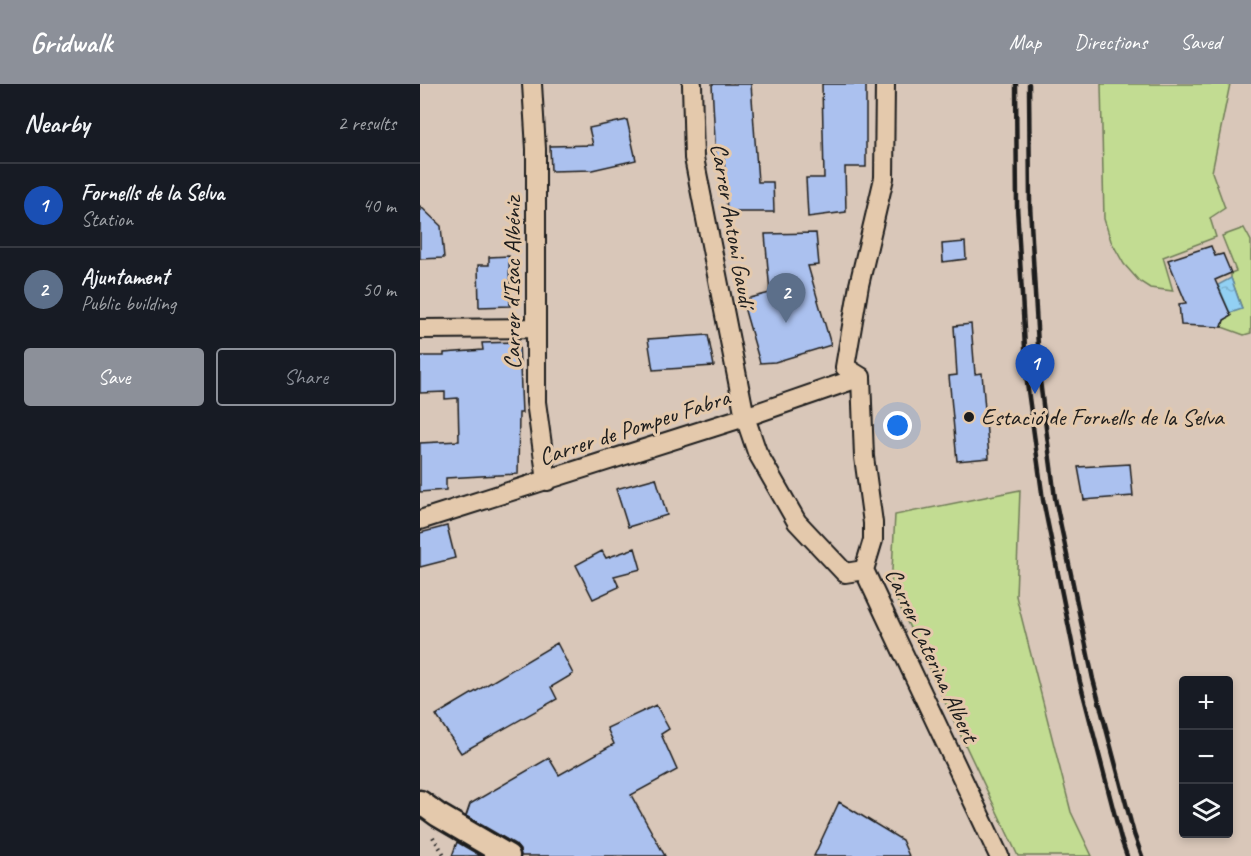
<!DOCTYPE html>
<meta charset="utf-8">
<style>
:root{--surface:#171b24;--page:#20242c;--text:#f1f3f6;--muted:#9ea1a6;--line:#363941;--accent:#8c9099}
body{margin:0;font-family:Caveat,sans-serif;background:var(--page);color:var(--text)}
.controls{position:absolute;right:18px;bottom:18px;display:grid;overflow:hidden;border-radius:6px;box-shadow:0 3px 9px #0003}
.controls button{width:54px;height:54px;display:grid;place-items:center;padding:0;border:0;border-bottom:2px solid var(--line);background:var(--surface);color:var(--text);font:30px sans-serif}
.you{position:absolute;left:478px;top:342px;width:21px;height:21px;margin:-15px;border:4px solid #fff;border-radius:50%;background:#1a73e8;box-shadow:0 0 0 9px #1a73e833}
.badge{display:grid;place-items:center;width:39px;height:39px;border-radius:50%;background:var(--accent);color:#fff;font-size:20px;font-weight:700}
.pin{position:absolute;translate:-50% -50px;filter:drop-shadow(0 2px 3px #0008)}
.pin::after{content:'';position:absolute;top:32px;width:21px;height:18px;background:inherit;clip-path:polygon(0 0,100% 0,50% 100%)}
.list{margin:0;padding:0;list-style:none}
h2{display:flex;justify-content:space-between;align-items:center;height:78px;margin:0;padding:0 24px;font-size:26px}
h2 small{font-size:20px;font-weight:400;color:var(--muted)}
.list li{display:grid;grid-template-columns:39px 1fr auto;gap:18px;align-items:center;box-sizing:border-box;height:84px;padding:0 24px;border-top:2px solid var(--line)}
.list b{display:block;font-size:22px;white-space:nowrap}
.list p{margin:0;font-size:20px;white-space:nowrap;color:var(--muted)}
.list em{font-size:20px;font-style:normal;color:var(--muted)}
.actions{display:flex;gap:12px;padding:18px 24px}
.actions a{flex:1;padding:14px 0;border:2px solid var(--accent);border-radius:6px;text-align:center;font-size:21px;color:var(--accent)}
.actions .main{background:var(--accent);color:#fff}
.icon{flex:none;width:33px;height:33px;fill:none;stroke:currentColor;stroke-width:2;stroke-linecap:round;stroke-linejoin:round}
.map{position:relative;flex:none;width:831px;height:772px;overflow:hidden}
header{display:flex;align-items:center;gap:36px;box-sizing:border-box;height:84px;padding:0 30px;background:var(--accent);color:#fff}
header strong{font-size:28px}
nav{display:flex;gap:33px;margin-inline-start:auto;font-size:21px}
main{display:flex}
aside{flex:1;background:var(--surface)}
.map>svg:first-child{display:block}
.green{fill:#c2dc92;stroke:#6f7c57;stroke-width:1.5}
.water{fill:url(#water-ripples);stroke:#63889d;stroke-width:1.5}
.building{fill:#abc1ef;stroke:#1c1c1c;stroke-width:1.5}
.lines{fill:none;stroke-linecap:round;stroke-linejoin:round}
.minor-casing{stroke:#1c1c1c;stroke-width:22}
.tertiary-casing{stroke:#1c1c1c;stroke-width:27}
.path{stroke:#1c1c1c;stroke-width:4;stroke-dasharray:1.5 4.5;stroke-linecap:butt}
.minor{stroke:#e4c9ac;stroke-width:18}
.tertiary{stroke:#e4c9ac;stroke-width:22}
.rail{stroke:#1c1c1c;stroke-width:4.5}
.poi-dot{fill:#1c1c1c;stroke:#e4c9ac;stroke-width:2}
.labels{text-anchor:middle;stroke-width:6;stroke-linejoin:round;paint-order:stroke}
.street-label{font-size:24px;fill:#1c1c1c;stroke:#e4c9ac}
.poi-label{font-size:24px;fill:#1c1c1c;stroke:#e4c9ac;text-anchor:start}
</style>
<header>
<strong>Gridwalk</strong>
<nav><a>Map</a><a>Directions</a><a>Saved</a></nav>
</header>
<main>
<aside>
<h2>Nearby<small>2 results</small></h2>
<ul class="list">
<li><span class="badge" style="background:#1a4fb4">1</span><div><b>Fornells de la Selva</b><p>Station</p></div><em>40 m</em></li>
<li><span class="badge" style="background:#5c6f8a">2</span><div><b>Ajuntament</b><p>Public building</p></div><em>50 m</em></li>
</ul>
<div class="actions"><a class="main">Save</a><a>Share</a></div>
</aside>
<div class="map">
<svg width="831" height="772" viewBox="0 0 831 772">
<defs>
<pattern id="water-ripples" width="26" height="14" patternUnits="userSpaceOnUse" patternTransform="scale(1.5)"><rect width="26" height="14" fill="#92d0f3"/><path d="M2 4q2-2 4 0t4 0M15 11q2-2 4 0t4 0" fill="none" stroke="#7db2d0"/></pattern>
</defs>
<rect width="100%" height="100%" fill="#d9c7b9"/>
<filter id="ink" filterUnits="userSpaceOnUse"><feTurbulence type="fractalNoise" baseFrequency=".0167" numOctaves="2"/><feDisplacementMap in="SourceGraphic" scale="12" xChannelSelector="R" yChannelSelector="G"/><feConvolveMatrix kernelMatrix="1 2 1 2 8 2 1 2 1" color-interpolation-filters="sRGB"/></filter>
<g filter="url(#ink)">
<path class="green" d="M681,0H810L792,88L805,124L790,134L796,153L743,173L753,207L730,204L719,197L704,180L691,157L684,135Z
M824,144L831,157V249L824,251L802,243L804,236L811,232L810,229L822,224L811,194V189L816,187L802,152Z
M600,406L596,512L651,728L672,772H598L471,504L475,431Z"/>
<path class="water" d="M811,194L822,225L810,229L798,201Z"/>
<path class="building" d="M292,0H331L338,98H353L354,128H307L304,75H296Z
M402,0H446V83H425L426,128L388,133L386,94H404Z
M207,36L216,76L172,86L131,87L130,62L173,61L169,44Z
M0,122L21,142L24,174L0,175Z
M396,149L399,181L388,182L411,261L355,278L340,279L322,216L350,209L345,150Z
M545,158L546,175L523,178L522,160Z
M791,162L795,172L803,170L811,189L795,196L811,232L804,236L802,243L761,241L759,220L766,219L748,176Z
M89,172L90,222L59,223L58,181H69V173Z
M551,240L555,290L562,289L569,374L537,377L529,292L537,291L534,242Z
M288,251L294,282L233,286L228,255Z
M99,258L102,329H99L98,390L26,394V406L0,408V359L39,357L38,314L25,315V308L0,309V272H24V269L63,266L62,259Z
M710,380L713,412L664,416L658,383Z
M236,394L247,431L208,443L196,405Z
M27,442L35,474L0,483V449Z
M215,464L221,485L194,492L199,503L173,515L156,481L182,467L186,474Z
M137,559L153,590L131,603L137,615L41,669L16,631Z
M236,621L249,645L241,650L257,686L211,711L245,772H101L100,766L95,760L46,732L50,720L129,674L139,691L194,660L187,644Z
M419,718L482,756L489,772H394Z
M37,758L61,772H32Z"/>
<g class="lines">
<g class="minor-casing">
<path id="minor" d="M112,0L116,65V318L127,397
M272,0L274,74L325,333L337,368L377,438L425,489L444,486
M465,0L464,94L439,201L425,283L441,293L444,373L453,439V456L444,486L579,772
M0,245L116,244
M0,436L325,333L441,293"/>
</g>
<g class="tertiary-casing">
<path id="tertiary" d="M0,718L18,731L88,772"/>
</g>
<path class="path" d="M13,753L25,772"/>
<use href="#minor" class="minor"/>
<use href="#tertiary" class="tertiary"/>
<path class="rail" d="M596,0L597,122L607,299L623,416L660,598L701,755L707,772
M609,0L610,121L620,297L635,414L673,595L714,750L722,772"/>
</g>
</g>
<circle class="poi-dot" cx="549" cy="333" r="6"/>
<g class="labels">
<g class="street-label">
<text transform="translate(313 141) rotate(80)" y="8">Carrer Antoni Gaudí</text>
<text transform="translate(92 199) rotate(-90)" y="8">Carrer d'Isac Albéniz</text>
<text transform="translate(214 343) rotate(-18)" y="8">Carrer de Pompeu Fabra</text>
<text transform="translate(512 571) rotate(65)" y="8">Carrer Caterina Albert</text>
</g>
<g class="poi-label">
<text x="561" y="341">Estació de Fornells de la Selva</text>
</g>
</g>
</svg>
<div class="controls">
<button>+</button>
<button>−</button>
<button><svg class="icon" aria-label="layers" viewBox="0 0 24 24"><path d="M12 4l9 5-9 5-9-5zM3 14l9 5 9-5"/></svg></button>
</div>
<div class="you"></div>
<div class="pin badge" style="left:615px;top:310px;background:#1a4fb4">1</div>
<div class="pin badge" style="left:366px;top:239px;background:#5c6f8a">2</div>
</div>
</main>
